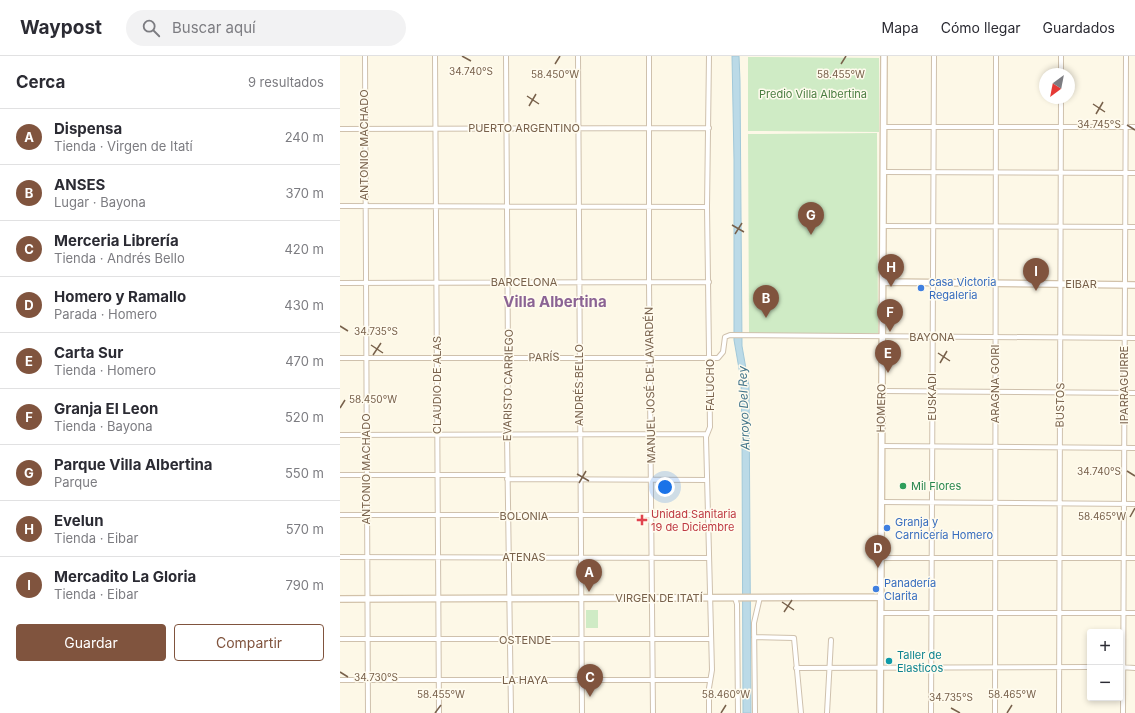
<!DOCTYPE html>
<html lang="es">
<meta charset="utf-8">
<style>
:root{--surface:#fff;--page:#f2f2f3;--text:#2b2b33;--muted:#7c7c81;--line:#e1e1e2;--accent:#80543e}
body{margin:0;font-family:Inter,sans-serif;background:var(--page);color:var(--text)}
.controls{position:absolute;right:12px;bottom:12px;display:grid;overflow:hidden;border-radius:4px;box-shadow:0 2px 6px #0003}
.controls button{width:36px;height:36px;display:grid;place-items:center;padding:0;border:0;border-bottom:1px solid var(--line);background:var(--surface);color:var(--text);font:20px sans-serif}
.compass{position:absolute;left:699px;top:12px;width:36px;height:36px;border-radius:50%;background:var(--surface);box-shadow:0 2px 6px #0003;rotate:212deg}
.you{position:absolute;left:325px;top:431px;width:14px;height:14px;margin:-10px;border:3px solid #fff;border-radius:50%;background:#1a73e8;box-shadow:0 0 0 6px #1a73e833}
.badge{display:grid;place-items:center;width:26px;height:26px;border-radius:50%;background:var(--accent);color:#fff;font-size:13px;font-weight:700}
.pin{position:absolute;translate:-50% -33px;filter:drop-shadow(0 1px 2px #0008)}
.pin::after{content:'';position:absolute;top:21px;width:14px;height:12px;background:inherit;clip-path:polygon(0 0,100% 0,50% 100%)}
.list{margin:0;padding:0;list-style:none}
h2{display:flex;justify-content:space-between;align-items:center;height:52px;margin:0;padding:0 16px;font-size:17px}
h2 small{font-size:13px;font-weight:400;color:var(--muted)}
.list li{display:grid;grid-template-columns:26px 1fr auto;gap:12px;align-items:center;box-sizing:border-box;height:56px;padding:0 16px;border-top:1px solid var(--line)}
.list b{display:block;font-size:15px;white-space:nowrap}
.list p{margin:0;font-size:13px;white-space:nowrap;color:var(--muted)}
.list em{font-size:13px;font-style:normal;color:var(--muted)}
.actions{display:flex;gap:8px;padding:12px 16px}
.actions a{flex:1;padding:9px 0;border:1px solid var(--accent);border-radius:4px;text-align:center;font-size:14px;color:var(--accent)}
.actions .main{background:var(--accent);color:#fff}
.icon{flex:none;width:22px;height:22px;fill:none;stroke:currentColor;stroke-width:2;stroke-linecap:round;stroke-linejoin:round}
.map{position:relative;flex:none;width:795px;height:657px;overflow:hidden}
header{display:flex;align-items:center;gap:24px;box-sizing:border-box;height:56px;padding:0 20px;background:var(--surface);border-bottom:1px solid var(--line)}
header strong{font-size:19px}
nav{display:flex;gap:22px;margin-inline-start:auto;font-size:14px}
.search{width:280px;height:36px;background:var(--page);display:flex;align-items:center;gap:10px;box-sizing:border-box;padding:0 14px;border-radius:22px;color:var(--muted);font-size:15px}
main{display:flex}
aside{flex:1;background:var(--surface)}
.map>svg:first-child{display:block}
.green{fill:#cfebc5}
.water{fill:#bbdae7;stroke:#a1c8d9}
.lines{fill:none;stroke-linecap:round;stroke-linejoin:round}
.street-casing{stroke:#cfc1ad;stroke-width:6}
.secondary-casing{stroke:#d2c2aa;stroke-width:8}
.street{stroke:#fff;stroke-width:4}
.secondary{stroke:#fff;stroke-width:5.5}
.ticks{fill:none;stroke:#78614b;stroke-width:1.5}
.shop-dot{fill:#3f7fe0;stroke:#fffbee;stroke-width:1.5}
.leisure-dot{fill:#2e9e5b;stroke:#fffbee;stroke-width:1.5}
.health-dot{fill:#e0444e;stroke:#fffbee;stroke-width:1.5}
.culture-dot{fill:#0f9aa8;stroke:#fffbee;stroke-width:1.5}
.labels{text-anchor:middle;stroke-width:3;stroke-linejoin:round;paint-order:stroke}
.park-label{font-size:11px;fill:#4b7e42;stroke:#fffbee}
.street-label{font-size:11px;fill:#78614b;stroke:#fffbee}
.shop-label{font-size:11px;fill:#366cbe;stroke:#fffbee;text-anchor:start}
.leisure-label{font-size:11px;fill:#27864d;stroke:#fffbee;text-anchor:start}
.health-label{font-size:11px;fill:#be3a42;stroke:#fffbee;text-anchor:start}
.culture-label{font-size:11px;fill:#0d838f;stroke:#fffbee;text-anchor:start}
.water-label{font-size:12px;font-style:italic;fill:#43758b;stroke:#fffbee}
.district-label{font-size:15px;font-weight:bold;fill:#8b6394;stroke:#fffbee}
.ticks-label{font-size:10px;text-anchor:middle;fill:#78614b;stroke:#fffbee;stroke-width:3;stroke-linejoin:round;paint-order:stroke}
</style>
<header>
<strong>Waypost</strong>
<div class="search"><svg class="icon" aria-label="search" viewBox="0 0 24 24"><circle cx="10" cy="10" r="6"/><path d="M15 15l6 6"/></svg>Buscar aquí</div>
<nav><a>Mapa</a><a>Cómo llegar</a><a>Guardados</a></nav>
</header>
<main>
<aside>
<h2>Cerca<small>9 resultados</small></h2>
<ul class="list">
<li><span class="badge">A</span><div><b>Dispensa</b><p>Tienda · Virgen de Itatí</p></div><em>240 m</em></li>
<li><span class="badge">B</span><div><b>ANSES</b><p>Lugar · Bayona</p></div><em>370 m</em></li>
<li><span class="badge">C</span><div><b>Merceria Librería</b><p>Tienda · Andrés Bello</p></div><em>420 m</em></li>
<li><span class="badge">D</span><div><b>Homero y Ramallo</b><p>Parada · Homero</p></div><em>430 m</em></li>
<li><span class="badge">E</span><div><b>Carta Sur</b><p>Tienda · Homero</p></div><em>470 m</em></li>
<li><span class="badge">F</span><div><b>Granja El Leon</b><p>Tienda · Bayona</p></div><em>520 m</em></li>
<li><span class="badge">G</span><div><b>Parque Villa Albertina</b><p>Parque</p></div><em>550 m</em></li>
<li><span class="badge">H</span><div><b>Evelun</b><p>Tienda · Eibar</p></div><em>570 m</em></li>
<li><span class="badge">I</span><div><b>Mercadito La Gloria</b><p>Tienda · Eibar</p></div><em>790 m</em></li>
</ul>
<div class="actions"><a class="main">Guardar</a><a>Compartir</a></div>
</aside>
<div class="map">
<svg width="795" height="657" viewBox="0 0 795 657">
<rect width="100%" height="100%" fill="#fdf8e7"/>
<path class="green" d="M408,1L539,2V76L408,75Z
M537,77L538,277H409L408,78Z
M246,554H258V572H246Z"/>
<path class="water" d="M392,0H399L400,25L402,290L409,330L411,657H403L402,374L401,324L394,284V104Z"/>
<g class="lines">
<g class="street-casing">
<path id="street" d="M25,0L28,657
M95,0L99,657
M166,0L168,302L167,378L171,657
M238,0L242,657
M309,0V226L313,657
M721,18V0
M544,71H795
M0,73L369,72
M544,116L795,117
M0,150L367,151
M543,170L795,171
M0,227L369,226
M0,302H378L383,296L385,281L390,279L795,282
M542,335L795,337
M0,379L367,378
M541,390L795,392
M0,419H167
M167,423L367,424
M541,446L795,448
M0,459H369
M0,501L369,502
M541,502H795
M395,542L397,548L398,657
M541,557H795
M414,581L454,582L461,657
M0,583H370
M780,611L795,612
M456,612L750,611
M0,624H370
M369,657V632L372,614L366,381L370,371L367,151L369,0
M415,657L414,567L420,541
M487,657L491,584
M591,657L594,0
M655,657L656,0
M719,657L721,42
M783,657L786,0"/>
</g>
<g class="secondary-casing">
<path id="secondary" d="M543,226L795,229
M0,543L541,541
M540,657L544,0"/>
</g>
<use href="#street" class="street"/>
<use href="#secondary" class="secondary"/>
</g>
<path class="ticks" d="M122,0L131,5M215,8L220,0M501,8L506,0M187,40L199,48M753,48L765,56M189,50L196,38M756,58L763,46M787,69L795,74M392,169L404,176M395,178L402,167M0,270L8,275M31,289L43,297M598,297L610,305M33,299L41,287M600,307L607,295M0,352L5,344M787,415L795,420M237,418L249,425M239,427L246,415M790,461L795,452M442,546L454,554M444,556L452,544M0,616L8,621M611,652L620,657M95,657L101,649M381,657L386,649M667,657L672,649"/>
<g class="shop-dot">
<circle cx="581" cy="232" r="4"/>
<circle cx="547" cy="472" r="4"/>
<circle cx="536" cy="533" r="4"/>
</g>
<circle class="leisure-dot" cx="563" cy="430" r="4"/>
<path class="health-dot" d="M300 458h4v4h4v4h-4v4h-4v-4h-4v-4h4z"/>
<circle class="culture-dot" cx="549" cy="605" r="4"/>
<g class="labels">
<g class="park-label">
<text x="473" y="42">Predio Villa Albertina</text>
</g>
<g class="street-label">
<text x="184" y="76">PUERTO ARGENTINO</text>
<text transform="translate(24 89) rotate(-90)" y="4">ANTONIO MACHADO</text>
<text x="184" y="230">BARCELONA</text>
<text x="741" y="232">EIBAR</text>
<text x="592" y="285">BAYONA</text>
<text transform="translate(204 301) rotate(-1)" y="4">PARÍS</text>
<text transform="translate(655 328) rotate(-90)" y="4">ARAGNA GOIRI</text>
<text transform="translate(97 329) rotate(-90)" y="4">CLAUDIO DE ALAS</text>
<text transform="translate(168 329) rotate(-89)" y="4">EVARISTO CARRIEGO</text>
<text transform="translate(239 329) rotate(-90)" y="4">ANDRÉS BELLO</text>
<text transform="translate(310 329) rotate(-91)" y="4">MANUEL JOSÉ DE LAVARDÉN</text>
<text transform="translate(370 329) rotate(-90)" y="4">FALUCHO</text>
<text transform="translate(784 329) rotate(-90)" y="4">IPARRAGUIRRE</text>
<text transform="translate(592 341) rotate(-90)" y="4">EUSKADI</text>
<text transform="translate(720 349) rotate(-89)" y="4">BUSTOS</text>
<text transform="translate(541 352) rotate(-89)" y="4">HOMERO</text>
<text transform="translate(26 413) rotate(-90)" y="4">ANTONIO MACHADO</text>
<text x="184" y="464">BOLONIA</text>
<text x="184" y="505">ATENAS</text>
<text x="319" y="546">VIRGEN DE ITATÍ</text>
<text x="185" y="588">OSTENDE</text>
<text x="185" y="628">LA HAYA</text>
</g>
<g class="shop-label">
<text x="589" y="230">casa Victoria<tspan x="589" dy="13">Regaleria</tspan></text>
<text x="555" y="470">Granja y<tspan x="555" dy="13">Carnicería Homero</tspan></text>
<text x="544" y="531">Panadería<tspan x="544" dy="13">Clarita</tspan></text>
</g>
<g class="leisure-label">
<text x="571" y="434">Mil Flores</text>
</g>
<g class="health-label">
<text x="311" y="462">Unidad Sanitaria<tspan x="311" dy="13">19 de Diciembre</tspan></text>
</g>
<g class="culture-label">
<text x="557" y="603">Taller de<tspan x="557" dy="13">Elasticos</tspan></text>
</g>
<g class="water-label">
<text transform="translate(404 352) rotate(-92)" y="4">Arroyo Del Rey</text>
</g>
<g class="district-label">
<text x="215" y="251">Villa Albertina</text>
</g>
</g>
<g class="ticks-label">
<text x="131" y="19">34.740°S</text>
<text x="215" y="22">58.450°W</text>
<text x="501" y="22">58.455°W</text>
<text x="759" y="72">34.745°S</text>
<text x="36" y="279">34.735°S</text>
<text x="33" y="347">58.450°W</text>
<text x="759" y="419">34.740°S</text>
<text x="762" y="464">58.465°W</text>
<text x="36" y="625">34.730°S</text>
<text x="101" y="642">58.455°W</text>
<text x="386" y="642">58.460°W</text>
<text x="672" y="642">58.465°W</text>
<text x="611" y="645">34.735°S</text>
</g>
</svg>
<div class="controls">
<button>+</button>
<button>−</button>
</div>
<svg class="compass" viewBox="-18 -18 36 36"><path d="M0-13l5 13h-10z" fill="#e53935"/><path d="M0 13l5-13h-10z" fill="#7c7c81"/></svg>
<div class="you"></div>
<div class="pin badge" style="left:249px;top:536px">A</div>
<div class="pin badge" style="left:426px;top:262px">B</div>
<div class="pin badge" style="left:250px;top:641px">C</div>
<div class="pin badge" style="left:538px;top:512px">D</div>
<div class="pin badge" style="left:548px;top:317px">E</div>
<div class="pin badge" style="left:550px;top:276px">F</div>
<div class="pin badge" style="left:471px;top:179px">G</div>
<div class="pin badge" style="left:551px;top:231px">H</div>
<div class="pin badge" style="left:696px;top:235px">I</div>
</div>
</main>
